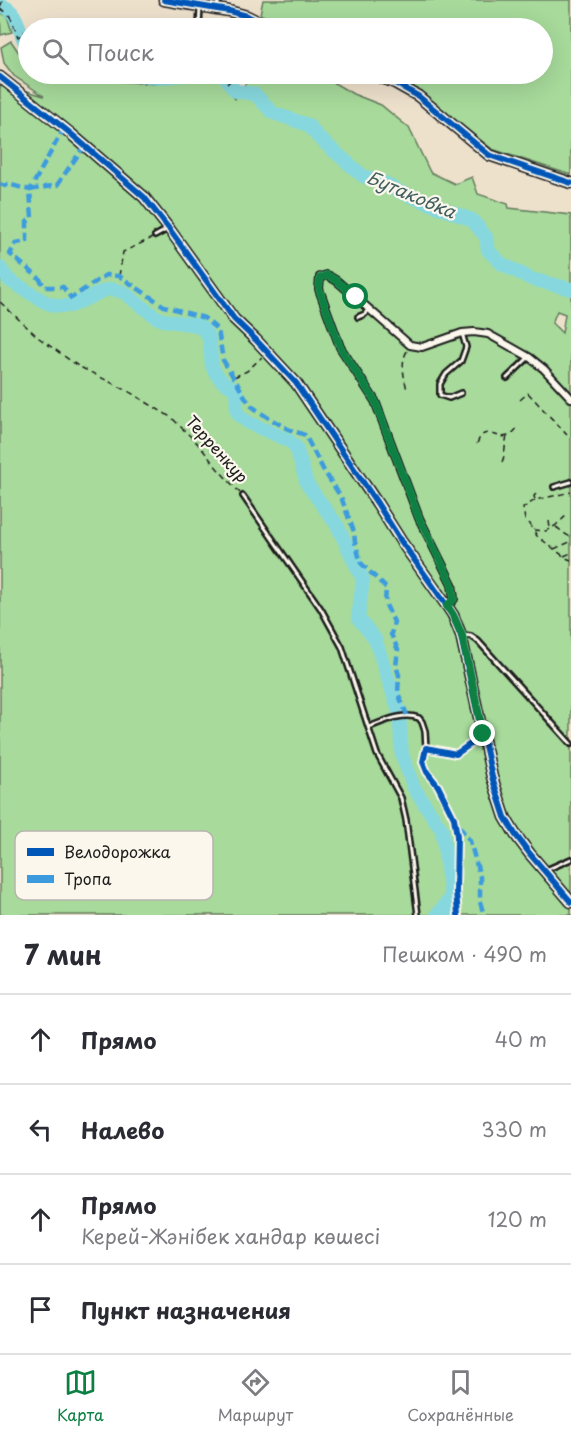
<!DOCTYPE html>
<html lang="ru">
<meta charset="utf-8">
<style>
:root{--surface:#fff;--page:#f2f2f3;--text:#2b2b33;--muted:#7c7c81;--line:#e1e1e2;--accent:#0b8043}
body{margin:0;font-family:"Playpen Sans",sans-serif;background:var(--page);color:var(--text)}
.stop{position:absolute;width:18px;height:18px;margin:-14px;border:4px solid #0b8043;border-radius:50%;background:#fff}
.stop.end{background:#0b8043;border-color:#fff;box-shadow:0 2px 6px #0008}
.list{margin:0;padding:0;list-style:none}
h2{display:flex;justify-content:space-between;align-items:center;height:78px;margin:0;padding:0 24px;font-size:26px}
h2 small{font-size:20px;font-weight:400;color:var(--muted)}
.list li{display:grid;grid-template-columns:39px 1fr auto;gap:18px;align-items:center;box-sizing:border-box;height:90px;padding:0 24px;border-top:2px solid var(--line)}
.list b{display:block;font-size:22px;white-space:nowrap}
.list p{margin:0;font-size:20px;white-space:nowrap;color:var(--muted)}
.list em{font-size:20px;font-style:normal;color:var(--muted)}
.icon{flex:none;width:33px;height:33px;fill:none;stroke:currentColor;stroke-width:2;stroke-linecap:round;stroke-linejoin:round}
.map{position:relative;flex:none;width:571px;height:915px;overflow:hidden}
.search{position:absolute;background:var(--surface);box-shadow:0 6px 24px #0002;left:18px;right:18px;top:18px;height:66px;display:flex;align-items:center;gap:15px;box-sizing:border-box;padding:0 21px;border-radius:33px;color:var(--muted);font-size:22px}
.sheet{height:438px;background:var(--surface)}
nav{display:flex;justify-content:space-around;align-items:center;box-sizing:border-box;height:84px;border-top:2px solid var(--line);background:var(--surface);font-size:16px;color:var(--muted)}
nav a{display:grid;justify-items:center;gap:3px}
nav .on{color:var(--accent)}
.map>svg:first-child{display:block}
.green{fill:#a7da9b;stroke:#627b5c;stroke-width:1.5;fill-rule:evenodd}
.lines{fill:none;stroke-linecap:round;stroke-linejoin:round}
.river{stroke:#87d8de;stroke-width:14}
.lane-casing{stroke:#1c1c1c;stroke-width:8}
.street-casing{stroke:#1c1c1c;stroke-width:10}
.secondary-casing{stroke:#1c1c1c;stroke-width:13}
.path{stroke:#1c1c1c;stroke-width:1.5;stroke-dasharray:6 4.5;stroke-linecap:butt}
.lane{stroke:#fbf7ec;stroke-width:3}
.street{stroke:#fbf7ec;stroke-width:6}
.secondary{stroke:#fbf7ec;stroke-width:8}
.quiet{stroke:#3c9bdf;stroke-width:4.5;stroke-dasharray:9 4.5;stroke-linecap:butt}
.cycleway-casing{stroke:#fbf7ec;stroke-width:10}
.cycleway{stroke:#0057b8;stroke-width:6}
.route{stroke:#0b8043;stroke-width:8}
.labels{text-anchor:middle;stroke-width:4.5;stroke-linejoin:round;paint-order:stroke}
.street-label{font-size:16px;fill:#1c1c1c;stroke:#fbf7ec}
.water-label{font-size:18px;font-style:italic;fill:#415e60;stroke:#fbf7ec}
.key{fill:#fbf7ec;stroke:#b8b5ae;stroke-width:1.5}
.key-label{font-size:16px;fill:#1c1c1c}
</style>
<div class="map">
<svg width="571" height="915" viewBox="0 0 571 915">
<rect width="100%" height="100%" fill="#eee1cc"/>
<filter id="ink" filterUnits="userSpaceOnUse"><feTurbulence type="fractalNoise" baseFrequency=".0167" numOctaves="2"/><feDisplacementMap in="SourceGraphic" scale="12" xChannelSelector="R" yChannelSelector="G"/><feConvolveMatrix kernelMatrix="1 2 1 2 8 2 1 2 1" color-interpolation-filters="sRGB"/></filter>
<g filter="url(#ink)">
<path class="green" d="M263,0H571V175L492,149L409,84L386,74H542V28H287L260,14Z
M0,12L7,16L12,32L1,35Z
M11,41L22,57L28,58V74H106L117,81L155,84L192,75L218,74L235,99L252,74H319L353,94L381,105L409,128L430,172L455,184L472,177L478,194L508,204L509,208L571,215V915H0V83L44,96L14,76L4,63L1,47ZM557,311L565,314L562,333L552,323Z"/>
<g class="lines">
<path class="river" d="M0,5C20,10 18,34 28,48
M131,74L158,78L188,74
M224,74L232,87L236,91L255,94L273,113L308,125L319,138L363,176L384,183L400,192L472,220L486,237L488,250L502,264L531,279L571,289
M0,268L9,280L45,302L57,306H71L103,291L111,289L123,292L156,317L163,320L196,325L204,330L209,338L212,366L216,374L223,382L232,387L236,392L237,411L240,416L249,423L288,440L296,447L307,484L337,525L363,580L358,618L375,639L399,712L402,755L414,788L442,830L451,897L450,915
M437,915L451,897"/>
<g class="lane-casing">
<path id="lane" d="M216,6L220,0
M199,28L200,7
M240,74L243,76
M155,236L166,230
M358,317L365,314L368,309
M507,378L528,358
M461,393L449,398L440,395V384L446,374L461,361L466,347L462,333
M554,487L571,482
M243,496L321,609L342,647L377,754L401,798L406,820L418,915
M463,635L471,636L478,641L571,744
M369,727C385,721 402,712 419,718L422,722L425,731L426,748L423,762L427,772L438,786L454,818L457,836L456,892L458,915
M426,748L456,754L472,743L481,736
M546,870L571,859"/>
</g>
<g class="street-casing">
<path id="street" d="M447,606L454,599L452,584L419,518L375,401L340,347L319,289L320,277L327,275L337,281L410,345L422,347L462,333L474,332L488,334L529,357L544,369L571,398"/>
</g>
<g class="secondary-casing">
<path id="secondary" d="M164,0L229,11L247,16L271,28
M371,74L395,83L418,96L489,155L571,183
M0,77L70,133L144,197L170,230L234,319L256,340L296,383L377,503L401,541L447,606L453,615L461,635L492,777L505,817L515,834L530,854L571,902"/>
</g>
<path class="path" d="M0,7L3,0
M0,9C13,13 13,26 18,37L26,31
M227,84L234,77
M119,276L123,252L152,238
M0,302L39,338L78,366L128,391L172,418L199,445L217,468L240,493
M407,351C400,363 404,376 407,390
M234,377L247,371L262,357
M520,400L528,393L567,435
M477,444C484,423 495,440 508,436C512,435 516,429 519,426
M502,462C506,453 504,446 507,437
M536,494L534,496L535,500L571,492
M535,500L523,508L525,520L530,524L537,536L566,558L571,560
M549,521L550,528L555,526L567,515
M556,527C561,530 565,535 571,537
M534,530L546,531L549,529
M554,549L570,542L571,540
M564,556L571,553"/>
<use href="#lane" class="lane"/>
<use href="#street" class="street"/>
<use href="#secondary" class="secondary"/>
<path class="quiet" d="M85,145L57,185L30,190L32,218L27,222V241L16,243L10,254L39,278L45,287H63L71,298L106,275L119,276L164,306L204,318L218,330L223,360L250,405L267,417L288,429L305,435L324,471L341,497L354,532L355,542L361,563L386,588L385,603L394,622L391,634L398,650L396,666L399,675L398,693L407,715
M0,184L5,186L8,184L30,190L64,128
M459,826L470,841L480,877V902L484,915"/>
<g class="cycleway-casing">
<path id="cycleway" d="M164,0L229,11L247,16L271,28
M371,74L395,83L418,96L489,155L571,183
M0,77L70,133L144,197L170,230L234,319L256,340L296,383L377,503L401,541L447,606L453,615L461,635L492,777L505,817L515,834L530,854L571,902
M458,915L456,892L457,836L454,818L438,786L427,772L423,762L426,748L456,754L472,743L483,734"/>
</g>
<use href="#cycleway" class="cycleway"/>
</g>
</g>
<g class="lines" filter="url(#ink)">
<path class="route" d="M356,297L337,281L327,275L320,278L319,289L340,347L375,401L419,518L452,584L454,599L447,606L453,615L462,635L483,734"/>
</g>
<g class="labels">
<g class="street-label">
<text transform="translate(217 449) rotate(48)" y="6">Терренкур</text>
</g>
<g class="water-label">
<text transform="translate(411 195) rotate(23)" y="6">Бутаковка</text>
</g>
</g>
<rect x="15" y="831" width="198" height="69" rx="9" class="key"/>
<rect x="27" y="848" width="27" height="8" fill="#0057b8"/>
<rect x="27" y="875" width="27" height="8" fill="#3c9bdf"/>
<g class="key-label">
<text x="64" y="858">Велодорожка</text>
<text x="64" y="885">Тропа</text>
</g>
</svg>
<div class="stop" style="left:356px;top:297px"></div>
<div class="stop end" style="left:483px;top:734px"></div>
<div class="search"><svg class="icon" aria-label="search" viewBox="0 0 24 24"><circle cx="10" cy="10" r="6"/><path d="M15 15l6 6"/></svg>Поиск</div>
</div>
<section class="sheet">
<h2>7 мин<small>Пешком · 490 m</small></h2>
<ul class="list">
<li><svg class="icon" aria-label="ahead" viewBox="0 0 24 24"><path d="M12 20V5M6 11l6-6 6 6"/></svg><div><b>Прямо</b></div><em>40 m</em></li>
<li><svg class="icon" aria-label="left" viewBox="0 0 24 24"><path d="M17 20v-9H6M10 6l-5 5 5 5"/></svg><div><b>Налево</b></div><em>330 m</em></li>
<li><svg class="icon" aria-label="ahead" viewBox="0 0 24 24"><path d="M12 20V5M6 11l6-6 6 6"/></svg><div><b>Прямо</b><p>Керей-Жәнібек хандар көшесі</p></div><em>120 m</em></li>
<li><svg class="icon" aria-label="arrive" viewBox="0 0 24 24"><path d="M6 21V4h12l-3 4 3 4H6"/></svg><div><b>Пункт назначения</b></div></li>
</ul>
</section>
<nav>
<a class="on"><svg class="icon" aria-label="map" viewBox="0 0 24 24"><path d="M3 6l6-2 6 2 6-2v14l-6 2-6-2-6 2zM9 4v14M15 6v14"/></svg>Карта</a>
<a><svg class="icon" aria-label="directions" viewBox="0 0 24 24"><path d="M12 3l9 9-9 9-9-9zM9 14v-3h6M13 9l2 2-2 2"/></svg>Маршрут</a>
<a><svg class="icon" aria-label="saved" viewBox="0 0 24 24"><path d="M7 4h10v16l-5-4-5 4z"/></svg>Сохранённые</a>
</nav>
